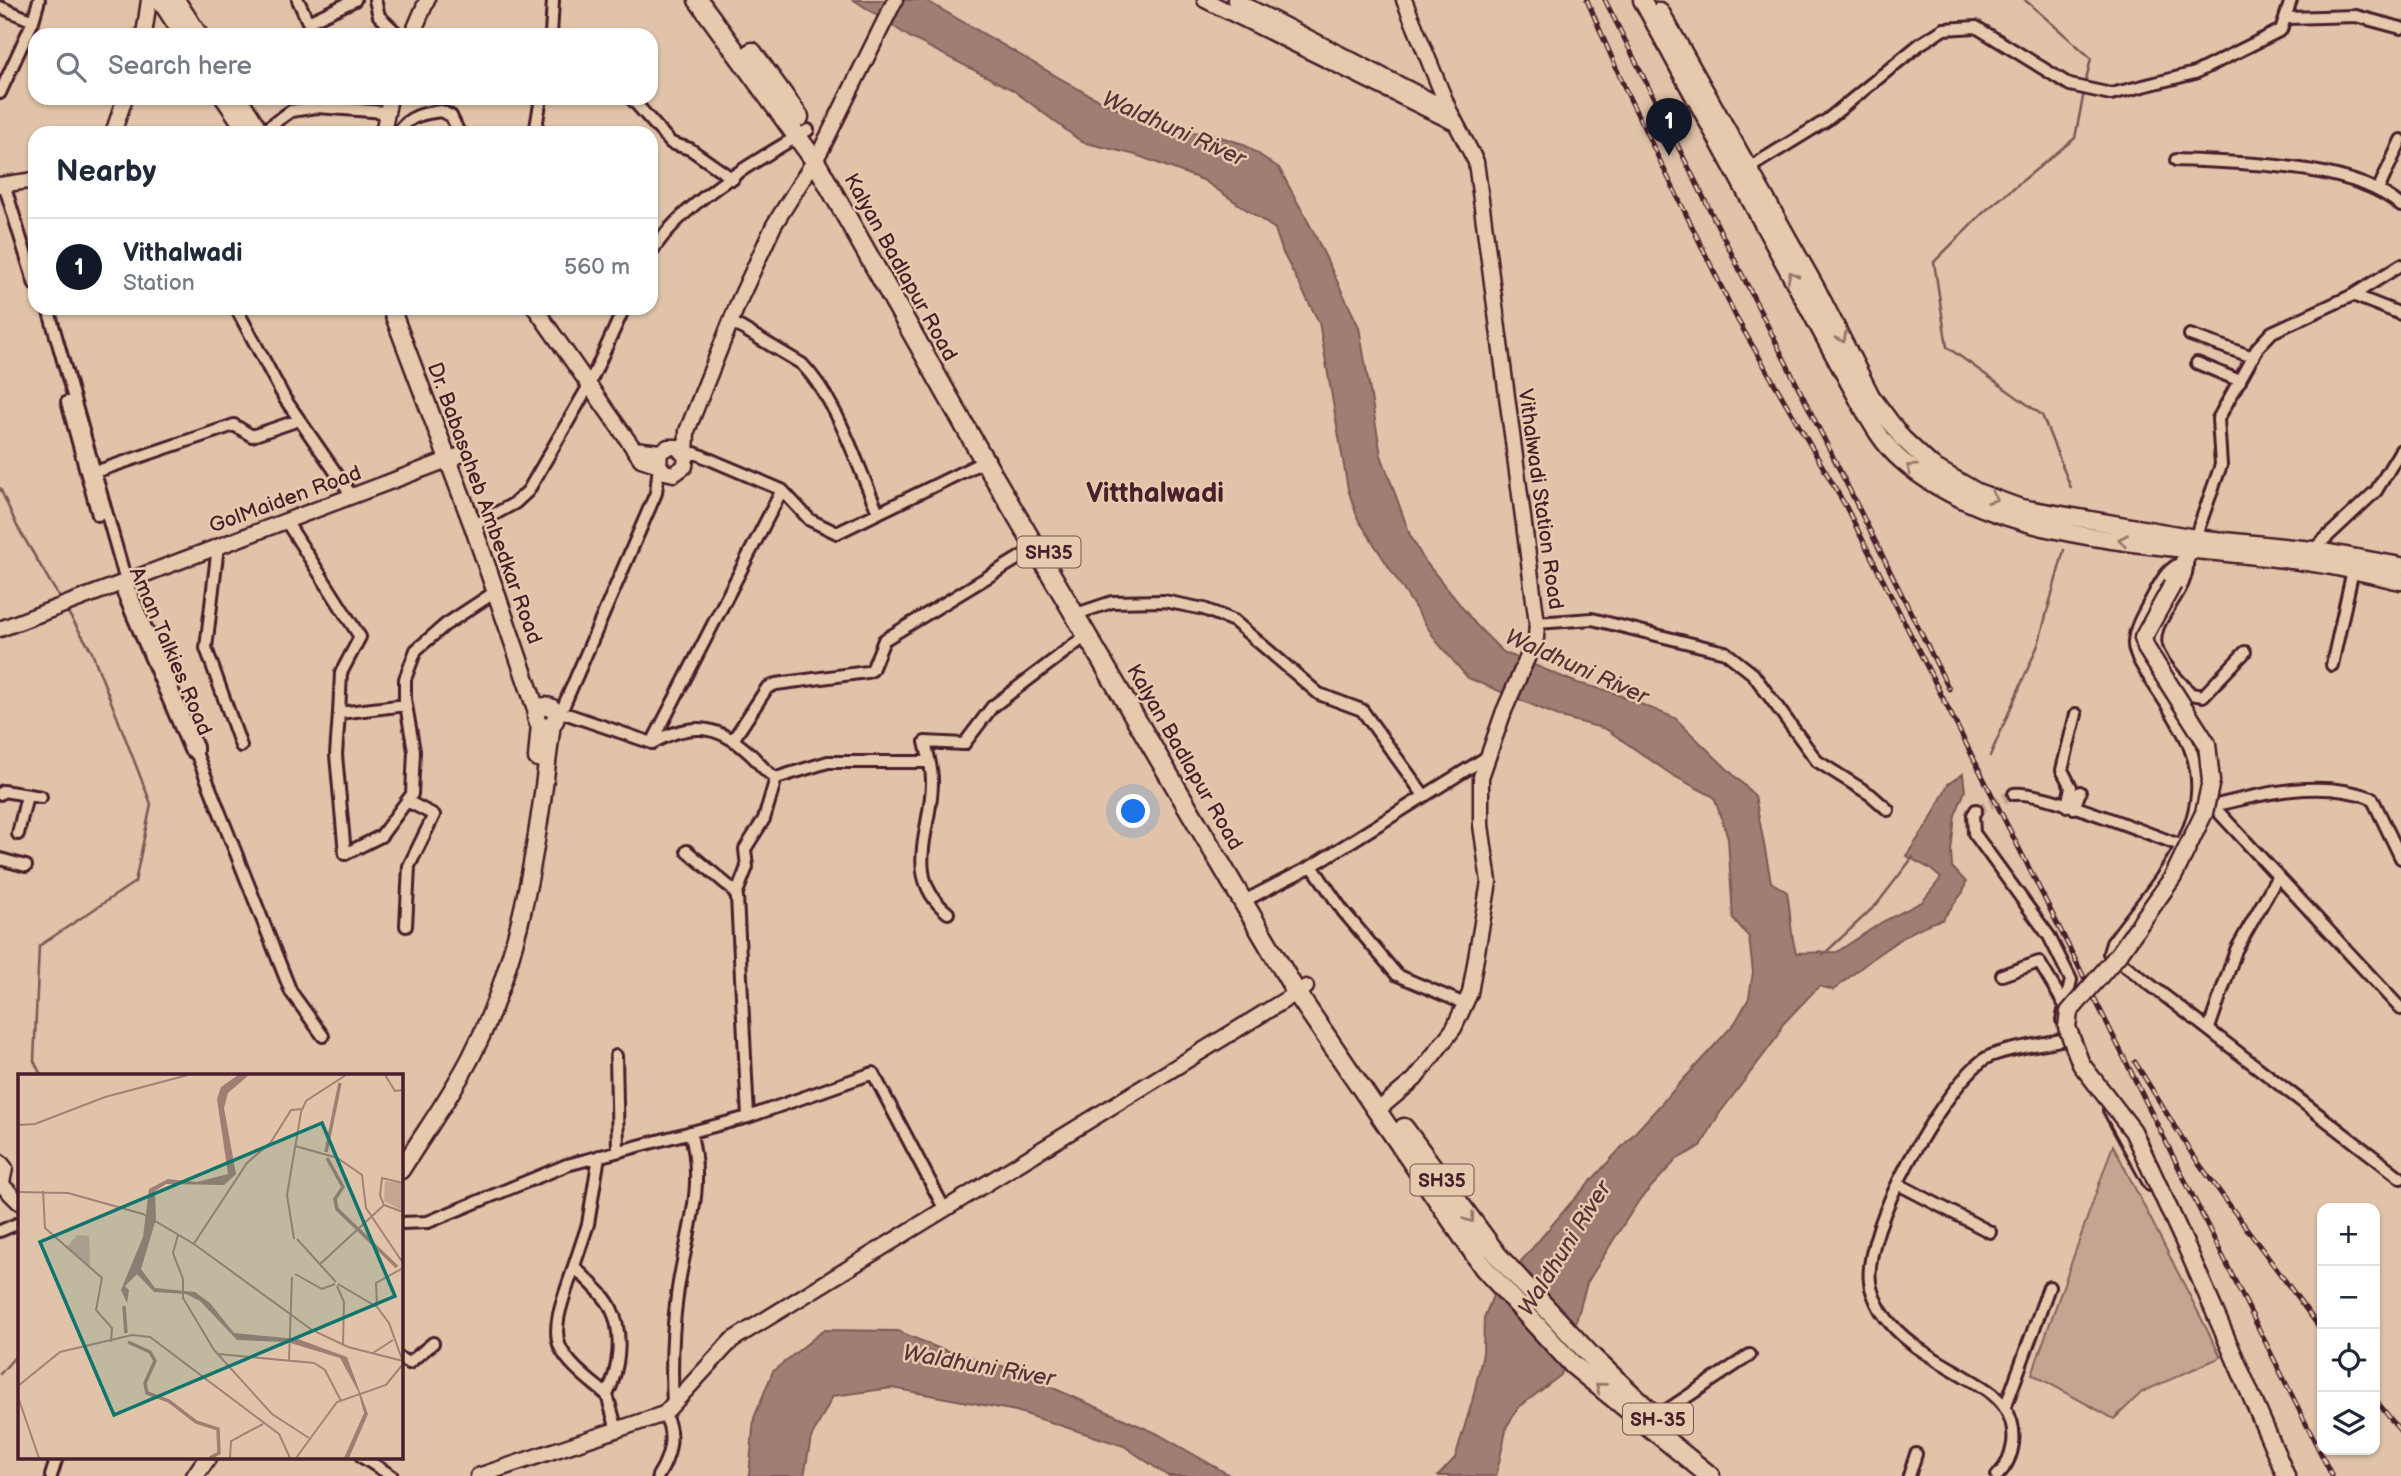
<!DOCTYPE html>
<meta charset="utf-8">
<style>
:root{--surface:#fff;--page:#f2f2f3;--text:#1f2937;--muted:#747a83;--line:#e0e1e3;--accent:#111827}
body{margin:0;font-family:"Balsamiq Sans",sans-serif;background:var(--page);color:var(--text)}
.controls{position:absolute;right:21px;bottom:21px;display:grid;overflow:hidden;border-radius:14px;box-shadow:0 2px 5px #0004}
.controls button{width:63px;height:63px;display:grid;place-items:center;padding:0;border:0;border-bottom:2px solid var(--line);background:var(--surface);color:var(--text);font:35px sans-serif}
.you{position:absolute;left:1134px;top:812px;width:24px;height:24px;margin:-18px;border:5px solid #fff;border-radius:50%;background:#1a73e8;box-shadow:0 0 0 10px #1a73e833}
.badge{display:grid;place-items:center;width:46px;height:46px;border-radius:50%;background:var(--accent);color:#fff;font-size:23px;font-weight:700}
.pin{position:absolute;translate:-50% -58px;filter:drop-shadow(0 2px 4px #0008)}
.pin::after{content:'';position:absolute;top:37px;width:24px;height:21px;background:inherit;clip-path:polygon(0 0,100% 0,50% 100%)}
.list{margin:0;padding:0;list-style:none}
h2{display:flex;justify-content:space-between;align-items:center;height:91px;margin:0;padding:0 28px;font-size:30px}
h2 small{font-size:23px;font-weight:400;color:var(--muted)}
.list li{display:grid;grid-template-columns:46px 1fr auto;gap:21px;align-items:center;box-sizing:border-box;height:98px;padding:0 28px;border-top:2px solid var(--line)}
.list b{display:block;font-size:26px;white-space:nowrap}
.list p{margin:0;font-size:23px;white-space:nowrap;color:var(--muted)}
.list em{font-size:23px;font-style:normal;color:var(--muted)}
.icon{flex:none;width:38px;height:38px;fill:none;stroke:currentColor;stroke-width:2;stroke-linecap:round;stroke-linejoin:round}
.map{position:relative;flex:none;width:2401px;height:1476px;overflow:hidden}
.search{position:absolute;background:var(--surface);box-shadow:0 2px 5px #0004;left:28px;top:28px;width:630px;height:77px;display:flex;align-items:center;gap:18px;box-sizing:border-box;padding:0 24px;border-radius:21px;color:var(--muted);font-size:26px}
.panel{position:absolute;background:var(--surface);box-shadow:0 2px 5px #0004;left:28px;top:126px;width:630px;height:189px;border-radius:21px}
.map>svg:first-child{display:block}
.green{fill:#c4a591;stroke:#87625e;stroke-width:2}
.water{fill:#a07e73;stroke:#7e5856;stroke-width:2}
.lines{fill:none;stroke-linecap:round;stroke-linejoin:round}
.stream{stroke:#7e5856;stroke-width:2.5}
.minor-tunnel{stroke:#c2a28f;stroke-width:10;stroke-dasharray:10 5;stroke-linecap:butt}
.minor-casing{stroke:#4a1f2b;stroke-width:16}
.tertiary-casing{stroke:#4a1f2b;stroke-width:19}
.secondary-casing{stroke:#4a1f2b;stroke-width:21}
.primary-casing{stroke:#4a1f2b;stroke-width:23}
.minor{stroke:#e6caad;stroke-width:10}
.tertiary{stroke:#e6caad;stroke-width:14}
.secondary{stroke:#e6caad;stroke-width:16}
.primary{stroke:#e6caad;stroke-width:18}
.rail-casing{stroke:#4a1f2b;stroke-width:5}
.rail{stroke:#e6caad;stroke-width:2.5;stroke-dasharray:8;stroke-linecap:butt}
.secondary-bridge-casing{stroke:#4a1f2b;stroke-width:21;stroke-linecap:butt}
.secondary-bridge{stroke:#e6caad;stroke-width:16}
.oneway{stroke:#98746c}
.labels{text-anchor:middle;stroke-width:5;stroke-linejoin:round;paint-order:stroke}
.shield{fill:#e6caad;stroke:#795252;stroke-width:2}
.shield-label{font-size:19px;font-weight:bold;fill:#4a1f2b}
.street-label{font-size:21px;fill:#4a1f2b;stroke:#e6caad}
.water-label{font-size:23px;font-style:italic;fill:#5b3239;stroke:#e6caad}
.district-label{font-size:28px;font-weight:bold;fill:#4a1f2b;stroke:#e6caad}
.inset-river{fill:none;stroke:#a07e73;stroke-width:3.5}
.inset-road{fill:none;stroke:#a48176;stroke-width:2}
.view{fill:#0f766e;fill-opacity:0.15;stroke:#0f766e;stroke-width:3.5}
.inset-edge{fill:none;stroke:#4a1f2b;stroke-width:3.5}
</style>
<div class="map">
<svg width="2401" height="1476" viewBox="0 0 2401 1476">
<rect width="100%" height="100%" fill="#e0c3a8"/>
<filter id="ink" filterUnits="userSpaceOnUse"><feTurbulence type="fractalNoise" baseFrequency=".0143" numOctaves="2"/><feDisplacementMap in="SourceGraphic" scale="14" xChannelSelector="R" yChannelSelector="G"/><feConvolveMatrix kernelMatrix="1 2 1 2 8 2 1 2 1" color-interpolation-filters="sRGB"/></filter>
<g filter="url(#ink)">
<path class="green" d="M2113,1145L2221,1357L2142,1392L2114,1419L2032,1374Z"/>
<path class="water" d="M854,0H925L1089,95L1161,129L1211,134L1243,144L1279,168L1313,231L1359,327L1381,455L1410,535L1424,560L1477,626L1503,652L1577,683L1609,691L1675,718L1755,796L1771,882L1787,892C1791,913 1790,933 1796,953L1837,952L1882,922L1922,902L1941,878L1929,868L1906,856L1930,821L1948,784L1963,774L1965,791L1955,815L1951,851L1952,867L1966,882L1963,892L1942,920C1910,926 1860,968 1834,990L1819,986L1782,1025L1778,1036L1719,1114L1701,1146L1677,1159L1640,1199L1614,1239L1587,1283L1561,1375L1518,1408L1507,1426L1496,1476H1438L1455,1458L1472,1402L1483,1353L1484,1318L1494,1293L1569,1205L1735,1023L1749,998L1753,972L1749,937L1733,918L1728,838L1714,797L1672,775L1606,729L1561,717L1468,678L1437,642L1358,519L1348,489L1319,322L1283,253L1275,229L1203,180L1136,155L1082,142L1013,90L911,38Z
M824,1330L898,1331L938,1348L1005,1367L1156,1433L1231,1476H1168L1124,1446L1016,1411L892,1388L833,1396L811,1438L804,1476H749L754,1418L773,1371Z"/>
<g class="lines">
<path class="stream" d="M2025,0L2091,58L2085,85
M0,488L17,526L62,602
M2071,488L2042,415L1947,347L1934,262L1985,211L2075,138L2084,92
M1990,756L2038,645L2064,550
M1823,955L1877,904L1913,857
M41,1075L34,1061L39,946L135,882L151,804L91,650L67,611
M0,1374L19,1352"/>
<path class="minor-tunnel" d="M1976,810L2014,794"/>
<g class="minor-casing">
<path id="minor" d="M298,0L308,22L355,0
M375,0L379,16L399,35
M0,7L33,21L0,93
M2287,18L2356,16L2401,28
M33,21L39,0
M551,35L553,0
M631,98L671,143L690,149L733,179
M399,131C409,116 424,113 441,111L451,116L459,133
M260,133L291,111L317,107L385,112
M535,133L541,98
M2176,160C2238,163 2354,163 2401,206
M1744,171L1827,120L1920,44L1944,29L1976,27L2070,85L2111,94L2195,73L2281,30L2291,0
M4,184L35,285
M2378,190L2401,140
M651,253C683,201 756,161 808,130
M2353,295L2401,314
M48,308L126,581L197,747V755L291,992L323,1036
M236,308L285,399L352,496
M730,321L802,364C839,403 856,463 878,512
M2190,335L2253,357
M2197,363L2240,381
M67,402L98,515
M686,457L695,453L782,490L810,520L837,533L989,459
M89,474L234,425L252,436L299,420
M286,521L360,637L341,673L339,713L336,755L345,854L381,836L412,794L414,751L405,699V679L416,650L445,625L495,592
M473,526L515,503L528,491L588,387L624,308
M2195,538L2221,465L2218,419L2258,347L2272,332L2353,295L2401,265
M218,546L206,648L241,746
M2313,550L2376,491L2401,450
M123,593L190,750L197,755
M1076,614L1112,602L1164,601L1204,609L1234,621L1319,694L1362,710L1423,794
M1537,623L1592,619L1725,652L1753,674L1817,761L1871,795L1888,810
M2245,652L2203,696L2191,694C2180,681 2163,666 2157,650C2146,620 2190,595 2187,560C2167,568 2162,579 2152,598C2145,611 2135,626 2134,642C2133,654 2145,670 2151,680C2175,718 2204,754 2196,802C2188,855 2142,901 2112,943L2109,953L2401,1178
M2332,665L2353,570
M561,712L652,743L782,490
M339,713L406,705
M555,713L561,712L656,493L659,465
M733,740L767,688L776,684L867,672L872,670L884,640L1037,547
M652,743C689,723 716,723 748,752C758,760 764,772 776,778L828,762H929
M0,794L3,791L41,797
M2014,794C2042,790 2148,834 2180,845
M2207,804L2213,806C2264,793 2321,779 2372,798L2401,858
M2067,806L2071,787L2062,770L2076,714
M2213,806L2401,1009
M2074,808L2080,792
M1976,810L1973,815L1974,833L2049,936L2071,980L2062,1020
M18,834L27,795
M687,851L731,888L737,897L748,1117
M0,859L26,866
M1312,866L1343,911L1397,975L1465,1004
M736,895L747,867L745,849L764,819L776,778
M1244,901L1312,866L1490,755
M948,913C901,876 933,828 932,780C932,768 928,755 925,742L964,744L992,707L1087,635
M406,926L409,866L434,815L407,801
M2002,975L2039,962L2064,1004
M2209,1028L2236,950L2278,876
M616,1056L618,1151
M2109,1110L2150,1185
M599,1156L588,1224L574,1266C585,1279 604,1293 611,1308C624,1334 619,1370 607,1395L617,1430
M1898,1184L1990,1232
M401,1223L428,1222L567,1165L748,1117L873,1073L945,1210
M0,1231L19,1223
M574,1266C568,1288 550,1324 560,1347C569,1366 592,1382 607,1395
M401,1359L409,1363L433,1343
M673,1404C671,1367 672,1333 677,1296C684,1239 707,1190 690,1132
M2005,1408L2049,1287
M1652,1420L1750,1355
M362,1457L392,1476
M51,1476L57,1457
M658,1476C670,1457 676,1434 664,1414
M1909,1476L1916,1454
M1997,1476C2015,1458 2019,1430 2005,1408C1995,1392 1974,1382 1959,1373C1929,1356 1900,1340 1881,1311C1876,1302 1871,1292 1870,1282C1863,1228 1941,1092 1983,1060C1998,1049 2045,1044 2065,1039"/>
</g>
<g class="tertiary-casing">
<path id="tertiary" d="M1205,0L1455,123
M1235,0L1449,110
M144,35L149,0
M412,35L427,0
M113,133L125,98
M383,133L390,98
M0,185L35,180
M535,308L641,459L659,465
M634,449L660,452L668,447H677L686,457L685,466L674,474L665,472L659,465L660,452
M686,457L687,431L739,301L774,225L821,150L895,0
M0,629L458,456
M1378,1110L1415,1079L1454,1028L1470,993L1489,882L1481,825V777L1504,711L1536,638L1537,623L1476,162L1449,110L1404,0
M0,1162L5,1168L2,1183
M0,1183L19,1202
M478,1476L664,1414L732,1340L1306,987"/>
</g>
<g class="secondary-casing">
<path id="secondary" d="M160,0L183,35
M176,0L199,35
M1642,0L1853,390C1867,415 1880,442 1901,460C2000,548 2182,544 2307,562C2339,566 2370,574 2401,581
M1660,11L1816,288L1871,396L1902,438L1932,466L1977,492L2021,508L2195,538L2313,550L2401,566
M224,98L248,133
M239,98L261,133
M391,308L473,526L537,712
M2173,584L2194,541
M536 716a10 10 0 1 1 20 0a10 10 0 1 1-20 0Z
M537,758L540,724
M401,1170C424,1133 451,1096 471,1057C524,954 538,837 552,723
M2187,1248L2286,1476
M195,1476L208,1457"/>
</g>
<g class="primary-casing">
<path id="primary" d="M698,0L815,161L984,460L1296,992L1484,1268L1573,1365L1710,1476
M752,52L799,117
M1404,1128L1498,1256L1592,1357L1659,1420"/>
</g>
<use href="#minor" class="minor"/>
<use href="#tertiary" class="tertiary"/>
<use href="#secondary" class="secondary"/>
<use href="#primary" class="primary"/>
<g class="rail-casing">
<path id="rail" d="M1587,0L1627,93L1737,319L1845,505L2064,937L2332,1476
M1605,0L1949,689
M2135,1062L2192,1154L2322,1331
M2375,1399L2401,1432"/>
</g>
<use href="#rail" class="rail"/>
<g class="secondary-bridge-casing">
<path id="secondary-bridge" d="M2173,584L2143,638L2146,648L2207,744L2211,781L2204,813L2173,877L2118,955L2069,1012L2067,1027L2081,1064L2133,1131L2187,1248"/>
</g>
<use href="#secondary-bridge" class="secondary-bridge"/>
</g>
<defs><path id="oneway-chevron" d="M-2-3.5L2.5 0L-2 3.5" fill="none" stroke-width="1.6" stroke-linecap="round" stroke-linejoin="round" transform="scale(1.75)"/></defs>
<g class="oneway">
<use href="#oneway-chevron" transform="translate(1792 276) rotate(-118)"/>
<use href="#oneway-chevron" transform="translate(1842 338) rotate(63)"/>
<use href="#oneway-chevron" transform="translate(1911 468) rotate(-143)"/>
<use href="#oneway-chevron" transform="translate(1993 498) rotate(20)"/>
<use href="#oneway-chevron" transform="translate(2123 540) rotate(-169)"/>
<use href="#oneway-chevron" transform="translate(1470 1218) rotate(54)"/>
<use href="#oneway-chevron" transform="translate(1600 1387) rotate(-141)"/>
</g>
</g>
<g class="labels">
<g class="shield">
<rect x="1017.5" y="536.5" width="63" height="31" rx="5"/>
<rect x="1410.5" y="1164.5" width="63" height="31" rx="5"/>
<rect x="1623" y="1403.5" width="70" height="31" rx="5"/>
</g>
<g class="shield-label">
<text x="1049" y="559">SH35</text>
<text x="1442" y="1187">SH35</text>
<text x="1658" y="1426">SH-35</text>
</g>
<g class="street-label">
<text transform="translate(901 267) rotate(61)" y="7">Kalyan Badlapur Road</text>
<text transform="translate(285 499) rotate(-20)" y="7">GolMaiden Road</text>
<text transform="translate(1541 499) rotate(82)" y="7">Vithalwadi Station Road</text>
<text transform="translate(485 503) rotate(70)" y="7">Dr. Babasaheb Ambedkar Road</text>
<text transform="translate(171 651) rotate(67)" y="7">Aman Talkies Road</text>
<text transform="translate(1185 757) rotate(60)" y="7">Kalyan Badlapur Road</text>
</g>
<g class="water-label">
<text transform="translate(1174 128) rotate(24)" y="8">Waldhuni River</text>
<text transform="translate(1577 666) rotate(24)" y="8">Waldhuni River</text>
<text transform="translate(1564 1248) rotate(-58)" y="8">Waldhuni River</text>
<text transform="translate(979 1365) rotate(10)" y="8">Waldhuni River</text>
</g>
<g class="district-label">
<text x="1155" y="502">Vitthalwadi</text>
</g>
</g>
<g transform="translate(18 1074)">
<rect width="385" height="385" fill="#e0c3a8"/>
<path d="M367,107L385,110V137L366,127ZM59,161L71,162L72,193L49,173Z" fill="#c4a591"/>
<path d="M220,1H231L210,19L206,34L218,100L206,111L148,110L137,117L138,145L123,195L137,214L177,218L192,229L216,259L280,265L329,283L350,340L331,384H326L346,339L340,317L322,284L269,268L219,266L182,227L168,220L136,218L119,200L107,212L111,216L109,229L103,216L125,163L131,115L150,105L179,108L210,100L199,25L203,13Z" fill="#a07e73"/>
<path class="inset-river" d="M308,78L322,9M309,84L325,113L317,125L319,135L379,193M106,232L108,259M110,268L132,278L137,287L127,309L129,319L151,327L178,348L200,355L201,379L192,384"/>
<path class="inset-road" d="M367,1L377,17L385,16M0,51L17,50L87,23L170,1M277,72L320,84M318,83L344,101L348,134L385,189M385,109L364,104L362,121L366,131L385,138M25,117L27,154L84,204L78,236L94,254L93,268M0,118L50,119L125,140L176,170L294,256L330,273L385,287M160,161L155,179L165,205V224L196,276L254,340L291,364M276,165L269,121L283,38L288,27L328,1M279,165L318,208M175,171L229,89L253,68L273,36L285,35M301,191L366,131M277,200L304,215L317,210M320,210L359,233L371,249L385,288M319,212L326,228L325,271M359,233L358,209L385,194M355,279L375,266M200,280L296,289L307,296L323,327M271,286L274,203M0,312L42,278L114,261L132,263L261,360L272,384M0,323L21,384M212,384L213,367L245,350M278,384L319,328L368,311L385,290"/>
<path class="view" d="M304,49L377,222L96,341L22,168Z"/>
<rect width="385" height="385" class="inset-edge"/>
</g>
</svg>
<div class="controls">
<button>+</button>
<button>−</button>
<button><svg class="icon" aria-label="locate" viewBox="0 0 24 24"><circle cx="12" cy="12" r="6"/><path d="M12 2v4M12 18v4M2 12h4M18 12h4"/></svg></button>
<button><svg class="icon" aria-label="layers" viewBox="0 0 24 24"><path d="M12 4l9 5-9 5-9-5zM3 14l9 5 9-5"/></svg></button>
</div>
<div class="you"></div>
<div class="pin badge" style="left:1669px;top:156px">1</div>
<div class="search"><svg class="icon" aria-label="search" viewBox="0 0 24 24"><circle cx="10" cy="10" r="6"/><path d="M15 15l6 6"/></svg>Search here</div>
<section class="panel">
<h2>Nearby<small></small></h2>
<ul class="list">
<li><span class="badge">1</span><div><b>Vithalwadi</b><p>Station</p></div><em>560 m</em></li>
</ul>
</section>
</div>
